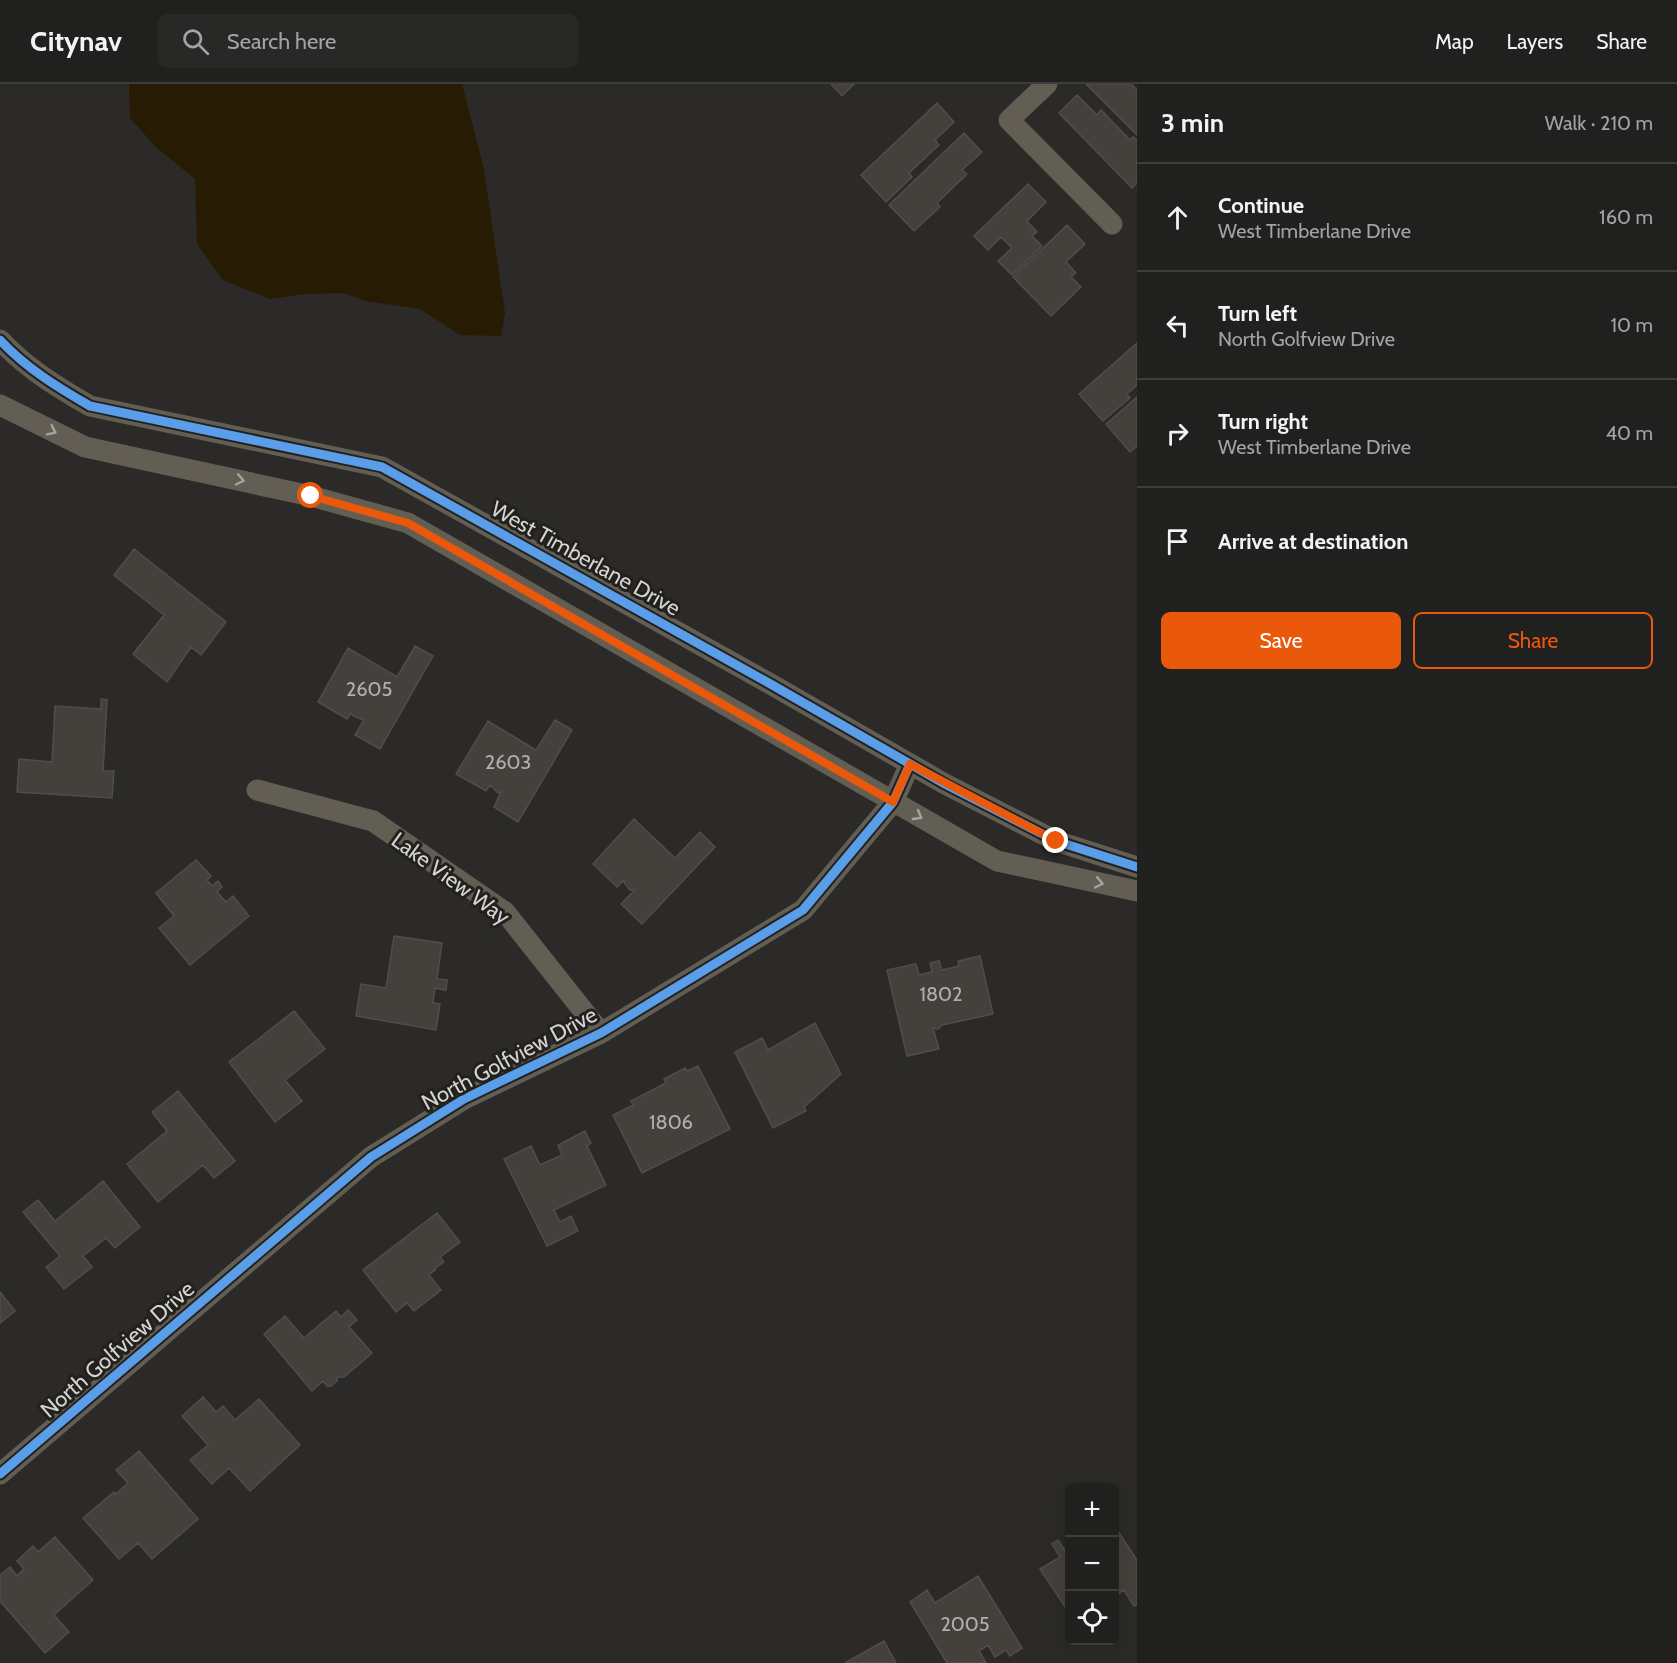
<!DOCTYPE html>
<meta charset="utf-8">
<style>
:root{--surface:#20201e;--page:#282827;--text:#f1f3f6;--muted:#a2a3a4;--line:#3d3e3c;--accent:#ea580c}
body{margin:0;font-family:Cabin,sans-serif;background:var(--page);color:var(--text)}
.controls{position:absolute;right:18px;bottom:18px;display:grid;overflow:hidden;border-radius:9px;box-shadow:0 6px 24px #0002}
.controls button{width:54px;height:54px;display:grid;place-items:center;padding:0;border:0;border-bottom:2px solid var(--line);background:var(--surface);color:var(--text);font:30px sans-serif}
.stop{position:absolute;width:18px;height:18px;margin:-14px;border:4px solid #ea580c;border-radius:50%;background:#fff}
.stop.end{background:#ea580c;border-color:#fff;box-shadow:0 2px 6px #0008}
.list{margin:0;padding:0;list-style:none}
h2{display:flex;justify-content:space-between;align-items:center;height:78px;margin:0;padding:0 24px;font-size:26px}
h2 small{font-size:20px;font-weight:400;color:var(--muted)}
.list li{display:grid;grid-template-columns:39px 1fr auto;gap:18px;align-items:center;box-sizing:border-box;height:108px;padding:0 24px;border-top:2px solid var(--line)}
.list b{display:block;font-size:22px;white-space:nowrap}
.list p{margin:0;font-size:20px;white-space:nowrap;color:var(--muted)}
.list em{font-size:20px;font-style:normal;color:var(--muted)}
.actions{display:flex;gap:12px;padding:18px 24px}
.actions a{flex:1;padding:14px 0;border:2px solid var(--accent);border-radius:9px;text-align:center;font-size:21px;color:var(--accent)}
.actions .main{background:var(--accent);color:#fff}
.icon{flex:none;width:33px;height:33px;fill:none;stroke:currentColor;stroke-width:2;stroke-linecap:round;stroke-linejoin:round}
.map{position:relative;flex:none;width:1137px;height:1579px;overflow:hidden}
header{display:flex;align-items:center;gap:36px;box-sizing:border-box;height:84px;padding:0 30px;background:var(--surface);border-bottom:2px solid var(--line)}
header strong{font-size:28px}
nav{display:flex;gap:33px;margin-inline-start:auto;font-size:21px}
.search{width:420px;height:54px;background:var(--page);display:flex;align-items:center;gap:15px;box-sizing:border-box;padding:0 21px;border-radius:9px;color:var(--muted);font-size:22px}
main{display:flex}
aside{flex:1;background:var(--surface)}
.map>svg:first-child{display:block}
.water{fill:#271b04}
.building{fill:#44413c;stroke:#4f4e4d;stroke-width:1.5}
.lines{fill:none;stroke-linecap:round;stroke-linejoin:round}
.street{stroke:#635e54;stroke-width:21}
.cycleway-casing{stroke:#22211e;stroke-width:13}
.cycleway{stroke:#5a9eea;stroke-width:9}
.oneway{stroke:#a7a5a0}
.route{stroke:#ea580c;stroke-width:8}
.labels{text-anchor:middle;stroke-width:6;stroke-linejoin:round;paint-order:stroke}
.number-label{font-size:20px;fill:#b1afac}
.street-label{font-size:22px;fill:#d5d4d2;stroke:#22211e}
</style>
<header>
<strong>Citynav</strong>
<div class="search"><svg class="icon" aria-label="search" viewBox="0 0 24 24"><circle cx="10" cy="10" r="6"/><path d="M15 15l6 6"/></svg>Search here</div>
<nav><a>Map</a><a>Layers</a><a>Share</a></nav>
</header>
<main>
<div class="map">
<svg width="1137" height="1579" viewBox="0 0 1137 1579">
<rect width="100%" height="100%" fill="#2b2a28"/>
<path class="water" d="M129,0H462L484,85L505,229L501,252L460,251L420,225L365,217L344,209L305,210L270,215L223,196L197,160L195,95L157,64L130,34Z"/>
<path class="building" d="M831,0H854L842,12Z
M1086,0H1131L1137,6V51Z
M1077,11L1097,31L1101,26L1130,56L1133,53L1137,56V99L1132,104L1059,29Z
M937,19L954,38L935,56L939,61L909,89L912,93L886,118L861,91Z
M964,49L982,68L962,86L967,90L937,119L940,123L914,147L889,121Z
M1028,100L1046,118L1027,137L1037,148L1032,152L1042,162L1012,191L998,177L1012,164L1001,153L988,166L974,152Z
M1067,141L1085,160L1066,178L1076,189L1071,193L1081,203L1051,232L1013,193Z
M1137,259V301L1127,310L1130,314L1103,337L1079,310Z
M1137,313V362L1130,368L1106,340Z
M134,465L226,538L201,571L191,563L167,598L133,570L164,531L114,491Z
M415,562L433,572L380,665L355,651L364,636L353,632L351,629L347,635L318,618L348,564L397,593Z
M101,615L107,616L103,687H114L112,714L17,708L19,675L52,678L55,622L101,625Z
M555,636L572,646L518,738L494,723L501,708L498,709L490,701L486,707L456,690L488,637L536,666Z
M634,735L675,774L700,748L715,763L642,840L621,820L635,806H630L625,800L624,796L617,803L593,780Z
M196,776L211,792L207,796L212,802L218,797L222,803L217,808L226,818L233,812L249,832L190,881L159,844L174,832L156,809Z
M394,852L442,859L437,895L447,896L446,906L435,904L433,919L440,920L436,946L356,932L361,900L386,904Z
M980,872L993,930L942,941L938,945L933,944L939,965L907,972L887,886L916,880L919,891L932,888L930,879L939,877L942,886L959,882L958,877Z
M294,927L325,965L285,996L302,1017L275,1038L229,978Z
M815,939L841,990L804,1023L806,1027L773,1044L735,968L762,954L768,966Z
M698,982L730,1045L642,1089L613,1031L633,1021L631,1017L666,999L664,995L685,984L687,987Z
M178,1007L235,1077L214,1094L203,1081L158,1118L127,1080L167,1047L152,1028Z
M585,1047L591,1059L587,1062L606,1101L554,1126L560,1138L571,1132L578,1147L547,1162L504,1075L531,1062L540,1081L562,1071L558,1061Z
M103,1097L140,1143L115,1164L106,1154L83,1172L92,1183L64,1205L46,1183L60,1172L23,1128L38,1116L55,1137Z
M437,1129L460,1158L440,1173L444,1178L435,1184L436,1185L429,1191L441,1206L414,1227L407,1219L396,1228L363,1186Z
M0,1208L15,1227L0,1239Z
M348,1226L357,1236L349,1243L372,1269L344,1293H337V1297L331,1302H327L323,1297L312,1307L264,1250L285,1232L304,1254L336,1227L341,1233Z
M203,1313L216,1328L223,1322L235,1336L259,1315L300,1361L250,1407L229,1384L212,1400L190,1376L208,1361L182,1332Z
M139,1367L198,1435L152,1475L138,1459L119,1475L83,1434L114,1408L116,1410L128,1399L116,1386Z
M1114,1441L1137,1476V1521L1134,1522L1124,1506L1114,1512Z
M55,1453L93,1496L54,1531L69,1548L45,1569L0,1517V1491L10,1483L17,1492L24,1485L17,1477L33,1462L38,1468Z
M1058,1456L1067,1470L1070,1468V1530L1040,1485L1060,1473L1052,1460Z
M978,1492L1022,1564L1010,1572L1006,1566L995,1573L988,1561L979,1567L986,1579H947L910,1518L927,1506L935,1519Z
M884,1557L896,1579H845Z"/>
<g class="lines">
<path class="street" d="M1047,0L1009,36L1112,140
M0,256C26,284 57,303 90,322L382,383L767,598L945,700L1056,757L1137,783
M0,321L85,363L311,412L408,439L997,777L1137,807
M257,706L373,737L505,828L601,949
M0,1390L371,1073L464,1015L601,949L803,826L893,718L910,680"/>
<g class="cycleway-casing">
<path id="cycleway" d="M0,256C26,284 57,303 90,322L382,383L767,598L945,700L1056,757L1137,783
M0,1390L371,1073L464,1015L601,949L803,826L893,718L910,680"/>
</g>
<use href="#cycleway" class="cycleway"/>
</g>
<defs><path id="oneway-chevron" d="M-2-3.5L2.5 0L-2 3.5" fill="none" stroke-width="1.6" stroke-linecap="round" stroke-linejoin="round" transform="scale(1.5)"/></defs>
<g class="oneway">
<use href="#oneway-chevron" transform="translate(52 347) rotate(26)"/>
<use href="#oneway-chevron" transform="translate(240 396) rotate(12)"/>
<use href="#oneway-chevron" transform="translate(918 732) rotate(30)"/>
<use href="#oneway-chevron" transform="translate(1099 799) rotate(12)"/>
</g>
<g class="lines">
<path class="route" d="M311,412L408,439L893,718L910,680L1056,757"/>
</g>
<g class="labels">
<g class="number-label">
<text x="369" y="612">2605</text>
<text x="508" y="685">2603</text>
<text x="941" y="917">1802</text>
<text x="671" y="1045">1806</text>
<text x="965" y="1547">2005</text>
</g>
<g class="street-label">
<text transform="translate(586 474) rotate(29)" y="8">West Timberlane Drive</text>
<text transform="translate(451 794) rotate(36)" y="8">Lake View Way</text>
<text transform="translate(509 974) rotate(-28)" y="8">North Golfview Drive</text>
<text transform="translate(117 1265) rotate(-41)" y="8">North Golfview Drive</text>
</g>
</g>
</svg>
<div class="controls">
<button>+</button>
<button>−</button>
<button><svg class="icon" aria-label="locate" viewBox="0 0 24 24"><circle cx="12" cy="12" r="6"/><path d="M12 2v4M12 18v4M2 12h4M18 12h4"/></svg></button>
</div>
<div class="stop" style="left:311px;top:412px"></div>
<div class="stop end" style="left:1056px;top:757px"></div>
</div>
<aside>
<h2>3 min<small>Walk · 210 m</small></h2>
<ul class="list">
<li><svg class="icon" aria-label="ahead" viewBox="0 0 24 24"><path d="M12 20V5M6 11l6-6 6 6"/></svg><div><b>Continue</b><p>West Timberlane Drive</p></div><em>160 m</em></li>
<li><svg class="icon" aria-label="left" viewBox="0 0 24 24"><path d="M17 20v-9H6M10 6l-5 5 5 5"/></svg><div><b>Turn left</b><p>North Golfview Drive</p></div><em>10 m</em></li>
<li><svg class="icon" aria-label="right" viewBox="0 0 24 24"><path d="M7 20v-9h11M14 6l5 5-5 5"/></svg><div><b>Turn right</b><p>West Timberlane Drive</p></div><em>40 m</em></li>
<li><svg class="icon" aria-label="arrive" viewBox="0 0 24 24"><path d="M6 21V4h12l-3 4 3 4H6"/></svg><div><b>Arrive at destination</b></div></li>
</ul>
<div class="actions"><a class="main">Save</a><a>Share</a></div>
</aside>
</main>
